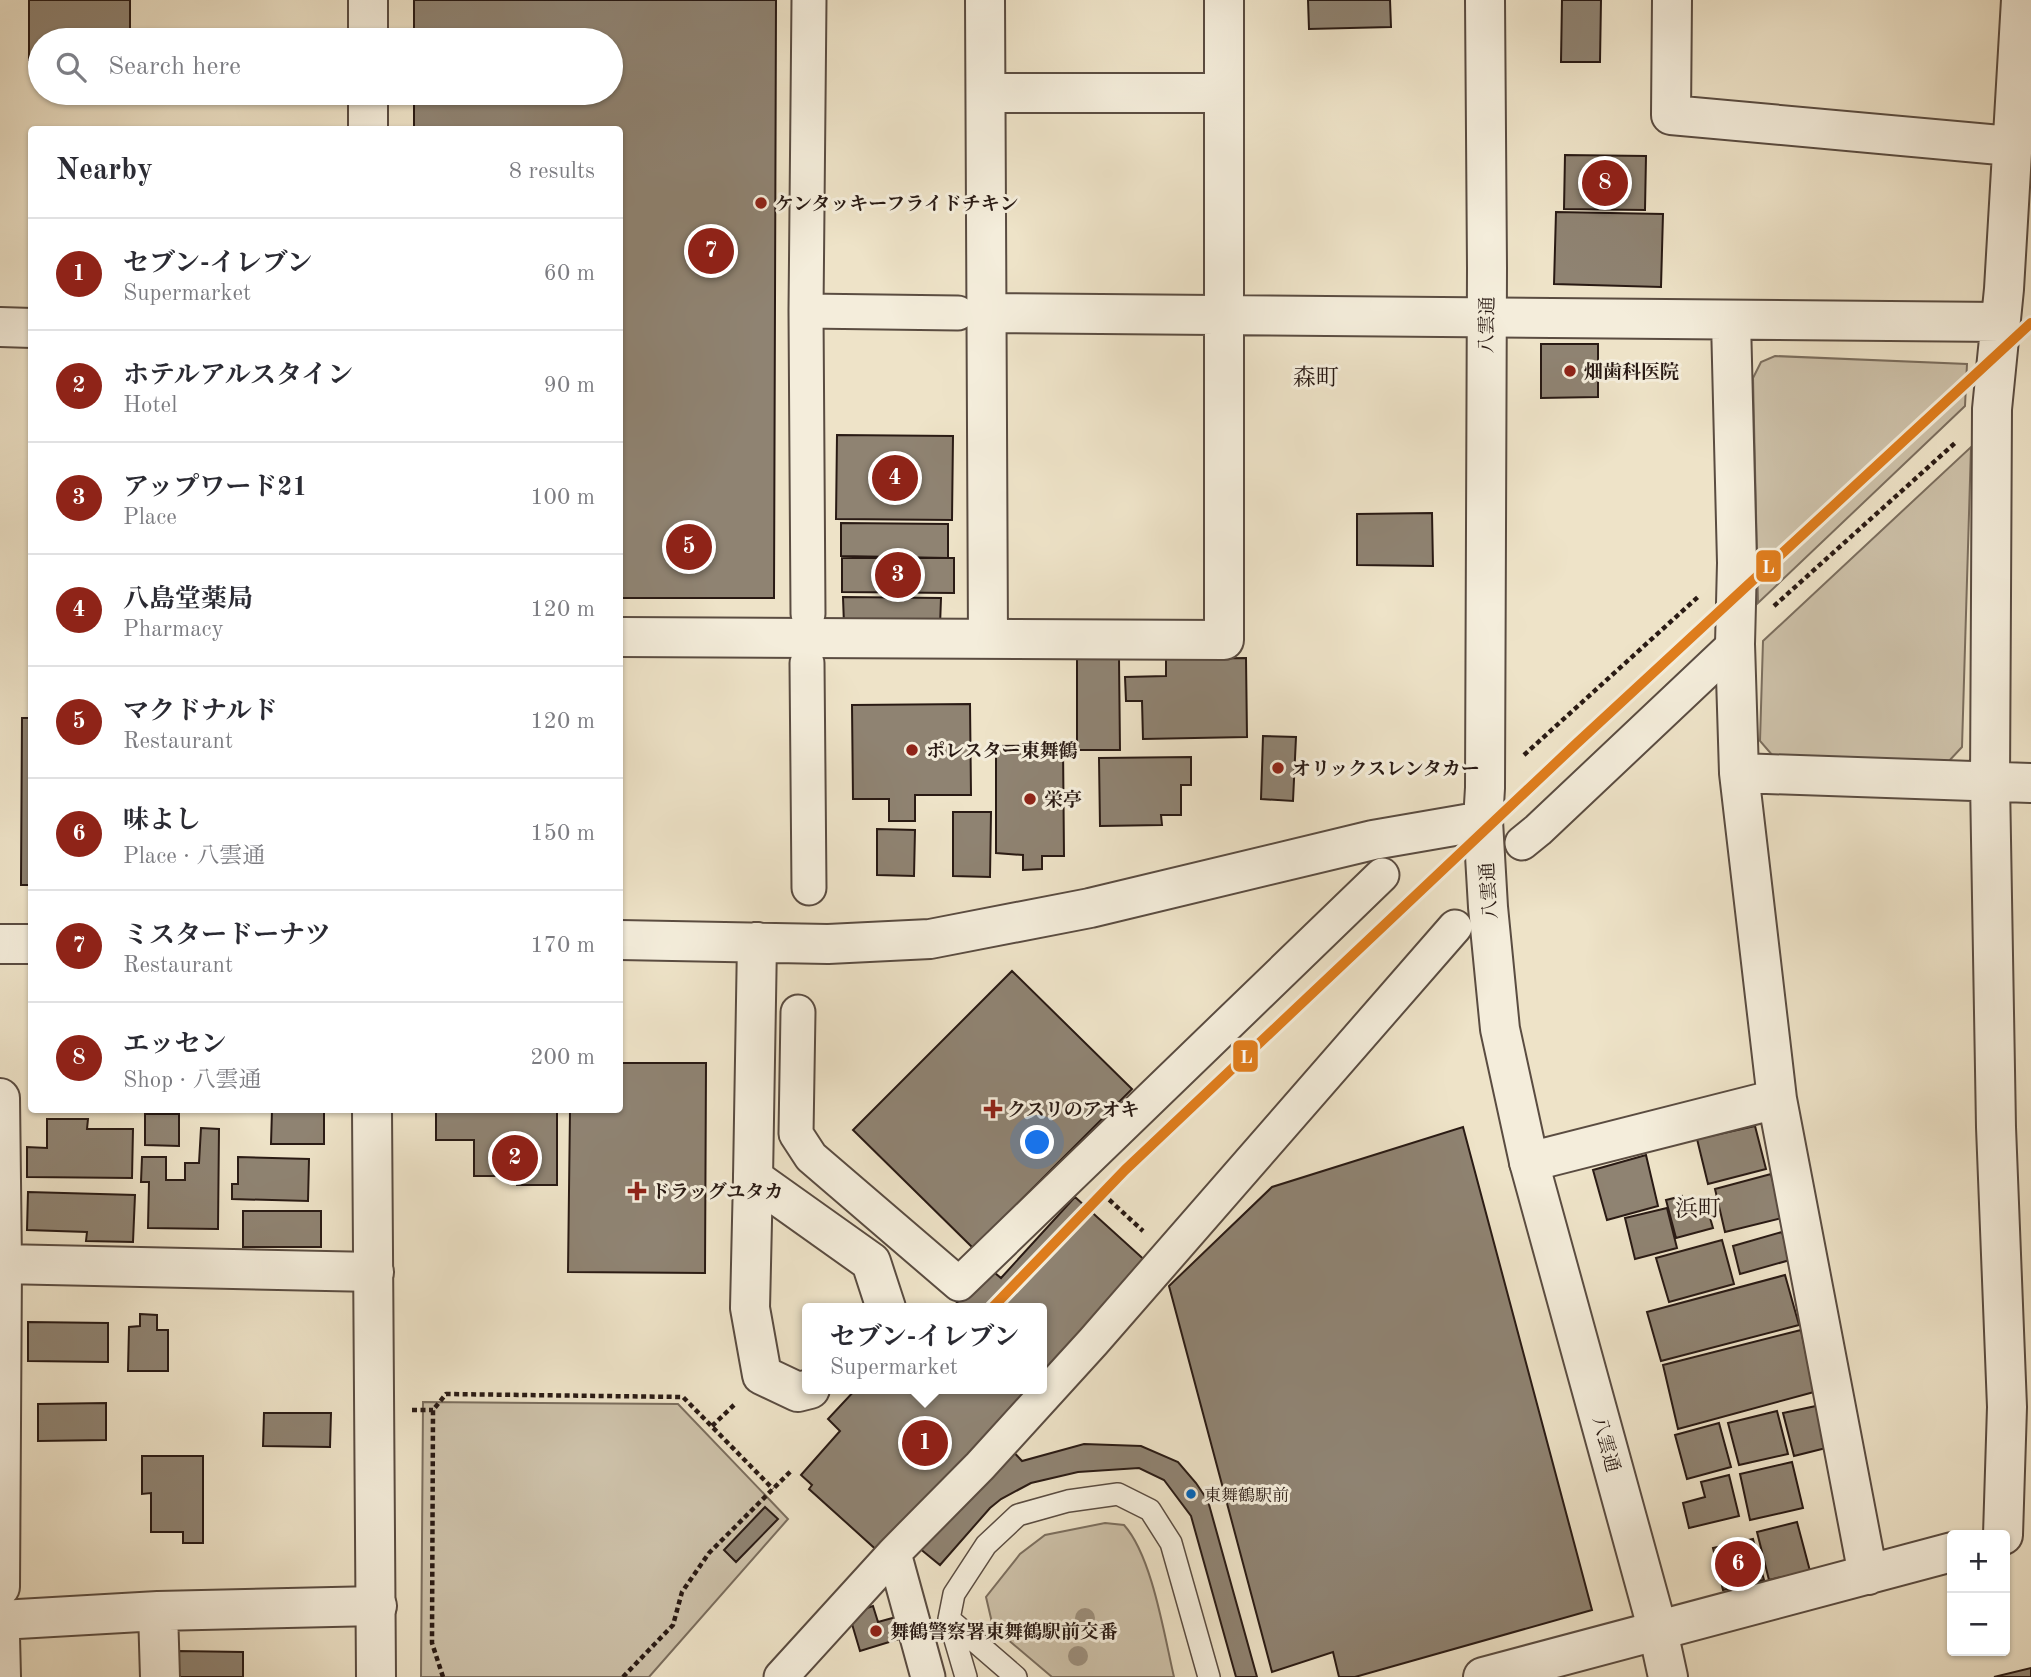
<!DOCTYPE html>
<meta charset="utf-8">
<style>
:root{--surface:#fff;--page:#f2f2f3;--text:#2b2b33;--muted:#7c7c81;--line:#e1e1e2;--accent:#8f2418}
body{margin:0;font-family:"Old Standard TT","Noto Serif JP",serif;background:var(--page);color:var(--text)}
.controls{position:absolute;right:21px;bottom:21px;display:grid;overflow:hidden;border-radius:7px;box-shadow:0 2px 5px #0004}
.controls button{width:63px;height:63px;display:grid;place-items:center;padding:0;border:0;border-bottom:2px solid var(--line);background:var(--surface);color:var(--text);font:35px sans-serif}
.you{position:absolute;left:1038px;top:1143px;width:24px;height:24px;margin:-18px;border:5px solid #fff;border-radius:50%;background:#1a73e8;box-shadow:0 0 0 10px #1a73e833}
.badge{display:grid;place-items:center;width:46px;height:46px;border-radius:50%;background:var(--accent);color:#fff;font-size:23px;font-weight:700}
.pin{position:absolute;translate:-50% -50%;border:4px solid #fff;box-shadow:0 2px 7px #0006}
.popup{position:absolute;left:802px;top:1303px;width:245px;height:91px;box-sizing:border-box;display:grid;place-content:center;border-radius:7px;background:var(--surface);filter:drop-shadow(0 2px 5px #0005);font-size:23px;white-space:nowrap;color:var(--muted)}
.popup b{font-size:26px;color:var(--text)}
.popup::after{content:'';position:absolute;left:50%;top:100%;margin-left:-14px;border:14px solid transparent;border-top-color:var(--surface)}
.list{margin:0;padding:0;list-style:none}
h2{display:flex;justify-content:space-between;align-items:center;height:91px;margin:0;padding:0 28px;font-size:30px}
h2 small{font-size:23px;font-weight:400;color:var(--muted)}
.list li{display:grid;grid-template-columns:46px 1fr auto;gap:21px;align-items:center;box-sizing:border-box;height:112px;padding:0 28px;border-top:2px solid var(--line)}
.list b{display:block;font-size:26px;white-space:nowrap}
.list p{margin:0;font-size:23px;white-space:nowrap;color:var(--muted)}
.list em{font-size:23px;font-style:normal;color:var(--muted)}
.icon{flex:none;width:38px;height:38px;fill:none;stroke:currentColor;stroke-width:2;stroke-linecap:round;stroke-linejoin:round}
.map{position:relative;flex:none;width:2031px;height:1677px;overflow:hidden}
.search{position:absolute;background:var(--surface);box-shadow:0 2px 5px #0004;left:28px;top:28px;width:595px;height:77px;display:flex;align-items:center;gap:18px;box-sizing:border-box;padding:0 24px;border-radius:38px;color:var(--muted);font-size:26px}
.panel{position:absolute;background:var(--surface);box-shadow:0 2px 5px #0004;left:28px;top:126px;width:595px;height:987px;border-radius:7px}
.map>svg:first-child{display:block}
.green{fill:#cdc1a9;stroke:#7b6e5e;stroke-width:2}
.building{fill:#8f8372;stroke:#291a14;stroke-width:2}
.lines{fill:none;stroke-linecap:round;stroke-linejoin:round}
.service-casing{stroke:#5a4c41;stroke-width:24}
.pedestrian-casing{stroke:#5a4c41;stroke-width:37}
.minor-casing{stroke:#5a4c41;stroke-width:42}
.tertiary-casing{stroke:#5a4c41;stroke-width:42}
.path{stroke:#291a14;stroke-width:4.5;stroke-dasharray:5 3.5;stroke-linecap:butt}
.service{stroke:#f4eddb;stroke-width:21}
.pedestrian{stroke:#f4eddb;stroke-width:33}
.minor{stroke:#f4eddb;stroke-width:38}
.tertiary{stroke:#f4eddb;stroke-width:38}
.rail-1-casing{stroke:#f4eddb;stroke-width:16}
.rail-1{stroke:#df7d1d;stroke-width:10}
.tree{fill:#9d907e}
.poi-dot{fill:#8f2418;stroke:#f4eddb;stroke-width:2.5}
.bus-dot{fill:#0065bd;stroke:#f4eddb;stroke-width:2.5}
.labels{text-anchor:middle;stroke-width:6;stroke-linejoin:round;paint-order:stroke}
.bus-label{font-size:17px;fill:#291a14;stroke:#f4eddb;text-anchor:start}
.poi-label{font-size:19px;font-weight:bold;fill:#291a14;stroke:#f4eddb;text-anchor:start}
.street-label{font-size:19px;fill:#291a14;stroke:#f4eddb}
.quarter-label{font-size:23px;fill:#291a14;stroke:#f4eddb}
.line-badge{stroke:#f4eddb;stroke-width:2.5}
.badge-label{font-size:19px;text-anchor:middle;font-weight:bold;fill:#fff}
</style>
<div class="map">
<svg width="2031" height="1677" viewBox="0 0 2031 1677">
<rect width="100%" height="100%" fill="#eee3c8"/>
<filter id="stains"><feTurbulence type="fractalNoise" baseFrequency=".00286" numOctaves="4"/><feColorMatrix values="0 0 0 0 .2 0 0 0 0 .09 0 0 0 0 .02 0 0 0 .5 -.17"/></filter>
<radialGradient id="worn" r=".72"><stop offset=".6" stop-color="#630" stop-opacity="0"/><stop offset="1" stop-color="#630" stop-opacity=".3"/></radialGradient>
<path class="green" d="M1775,356L1967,364L1965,406L1758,603L1753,378L1761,362Z
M1971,447L1962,747L1949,761L1773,756L1760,741L1763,641Z
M423,1402L678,1404L788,1519L649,1677H421Z
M1105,1523L1124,1525C1152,1556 1164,1634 1174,1677H1052L993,1627L986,1597L1020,1554L1045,1535Z"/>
<path class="building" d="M29,0H130V40H40V60H29Z
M414,0H776L774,598H620V130H414V93H611V40H414Z
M1308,0H1390L1391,27L1309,29Z
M1562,0H1601L1600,62H1561Z
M1565,155L1646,156L1645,210L1564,209Z
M1556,212L1663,214L1661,287L1554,284Z
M1541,344H1598V397L1541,398Z
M837,435L953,436L952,520L836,519Z
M1432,513L1433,566L1357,565V514Z
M841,523L948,524V558L841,556Z
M842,558H954V593L842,592Z
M843,597L941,598L940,626L844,625Z
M1119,658L1120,750H1077V659Z
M1246,658L1247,737L1143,739L1142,701H1126L1125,677L1166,676V659Z
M970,704L971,795H915V821H889V799H853L852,705Z
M22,718H32V885H21Z
M1263,736L1296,737L1293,801L1261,799Z
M1063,745L1064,856H1042V869L1023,870V855L996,853V746Z
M1191,757V785H1181V815H1161L1162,825L1100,826L1099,758Z
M953,812H991L990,877L953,876Z
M877,829L915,830L914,876L877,875Z
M1012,971L1132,1089L973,1248L853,1130Z
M620,1063H706L705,1273L568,1272L570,1110H620Z
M272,1110H324V1144H271Z
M436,1110H557V1185H517V1176H474V1140H436Z
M145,1114H179V1146L145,1145Z
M47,1119H88L87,1129H133L132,1178L27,1177V1147L47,1148Z
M1755,1126L1766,1169L1708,1184L1697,1139Z
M1463,1127L1592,1610L1355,1677H1339L1333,1652L1272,1672L1169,1286L1272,1187Z
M201,1128L219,1129L218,1229L148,1228L149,1182H141L142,1157H166V1180H185V1163H199Z
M1646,1155L1658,1206L1607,1220L1593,1170Z
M238,1157L309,1159L308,1201L232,1199V1184H238Z
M1771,1174L1782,1218L1725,1232L1715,1189Z
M28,1192L135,1195L133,1242L86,1241L87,1232L27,1230Z
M1682,1196L1687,1216L1708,1211L1713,1228L1676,1238L1666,1200Z
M1075,1197L1149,1264L1042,1380V1308H952L989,1268L1001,1278Z
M1667,1208L1677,1248L1635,1259L1625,1218Z
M243,1211H321V1247H243Z
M1782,1232L1790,1260L1740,1274L1733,1246Z
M1722,1240L1734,1284L1669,1302L1656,1258Z
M1785,1275L1799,1325L1661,1361L1647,1312Z
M140,1314L157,1315V1330H168V1371H128L129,1327L140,1326Z
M28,1322L108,1323V1362L28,1361Z
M1801,1330L1814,1392L1678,1429L1663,1365Z
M856,1389H1034L881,1554L809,1489L812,1485L801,1475L840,1431L828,1419Z
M106,1403V1440L38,1441V1404Z
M1816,1406L1826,1448L1794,1456L1783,1413Z
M1777,1411L1788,1454L1739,1465L1728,1423Z
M264,1413H331L330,1447L263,1446Z
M1719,1423L1731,1467L1687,1479L1675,1435Z
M1084,1444L1141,1446L1178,1462L1196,1483L1208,1501L1257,1677H1236L1191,1516L1164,1480L1139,1468L1078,1472L1031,1483L1001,1499L990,1508L940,1565L919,1548L1010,1448L1022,1461Z
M142,1456H203V1543H183V1532H151V1493L142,1494Z
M1792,1462L1803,1508L1750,1520L1740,1474Z
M1729,1475L1739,1516L1689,1528L1683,1503L1705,1497L1701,1482Z
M765,1507L778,1519L736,1562L724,1550Z
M1797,1522L1810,1571L1769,1580L1757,1532Z
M1753,1539L1764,1580L1723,1590L1713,1548Z
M873,1606L878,1622L896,1617L899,1639L860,1651L849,1614Z
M178,1651L243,1652V1677H177Z
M2031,1668V1677H1994Z"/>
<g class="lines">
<g class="service-casing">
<path id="service" d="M949,1619L1016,1677
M966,1677L949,1619L954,1594L986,1545L1018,1515L1068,1501L1118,1494L1150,1510L1171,1543L1209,1677"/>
</g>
<g class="pedestrian-casing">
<path id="pedestrian" d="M806,311L958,313
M808,614L806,311L809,0
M807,663L809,888
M1522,843L1538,830L1735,644
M798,1012L796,1134L811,1157L959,1284L1382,875
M781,1677L894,1553
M928,1677L894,1553L980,1466L1093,1342L1455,927"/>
</g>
<g class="minor-casing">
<path id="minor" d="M985,0L988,639
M1672,0L1671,115L2011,146
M986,93H1224
M986,313L2000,322
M1731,321L1737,563L1735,644L1739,773L1777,1099L1868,1575
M0,327L32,328
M810,638L1224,640V0
M1739,773L2031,783
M0,1098L2,1264L0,1587
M1529,1162L1777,1099
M753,1178L750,1308L762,1375L798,1392L810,1389
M753,1178L871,1262L886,1308
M2,1264L374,1272
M2003,1535L2007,1407L1996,1127L1990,782L1992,409L2004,289L2021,0
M158,1611L160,1677
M0,1620L158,1611L377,1606
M0,1636L1,1677
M1483,1677L1952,1552"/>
</g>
<g class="tertiary-casing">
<path id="tertiary" d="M1485,0L1487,268L1485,788L1483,821L1488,907L1500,1029L1529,1162L1658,1631L1668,1677
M368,40V0
M368,130V93
M620,637L810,638
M620,940L828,944L930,939L1090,908L1373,840L1483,821
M0,944H32
M372,1110L376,1677
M753,1178L757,942"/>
</g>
<path class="path" d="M1774,606L1955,443
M1524,755L1699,596
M1103,1194L1143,1231
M412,1410H433
M712,1426L734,1405
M443,1677L432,1643L433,1410L446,1394L683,1397L773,1489
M623,1677L673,1625L682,1592L709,1553L792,1470"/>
<use href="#service" class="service"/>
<use href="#pedestrian" class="pedestrian"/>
<use href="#minor" class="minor"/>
<use href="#tertiary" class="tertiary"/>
<g class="rail-1-casing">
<path id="rail-1" d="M992,1308L1125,1170L1576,744L2031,323"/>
</g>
<use href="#rail-1" class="rail-1"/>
</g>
<g class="tree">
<circle cx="1085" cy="1618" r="10"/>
<circle cx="1078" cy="1656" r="10"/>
</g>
<g class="poi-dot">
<circle cx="761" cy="203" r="7"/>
<circle cx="1570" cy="371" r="7"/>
<circle cx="912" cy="750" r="7"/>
<circle cx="1278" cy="768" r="7"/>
<circle cx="1030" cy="799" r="7"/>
<path d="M989.5 1098.5h7v7h7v7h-7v7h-7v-7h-7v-7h7z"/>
<path d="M633.5 1180.5h7v7h7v7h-7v7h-7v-7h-7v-7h7z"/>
<circle cx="876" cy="1631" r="7"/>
</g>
<circle class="bus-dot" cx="1191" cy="1494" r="6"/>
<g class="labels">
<g class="bus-label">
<text x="1204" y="1501">東舞鶴駅前</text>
</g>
<g class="poi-label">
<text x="775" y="210">ケンタッキーフライドチキン</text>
<text x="1584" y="378">畑歯科医院</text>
<text x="926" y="757">ポレスター東舞鶴</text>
<text x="1292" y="775">オリックスレンタカー</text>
<text x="1044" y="806">栄亭</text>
<text x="1007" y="1116">クスリのアオキ</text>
<text x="651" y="1198">ドラッグユタカ</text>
<text x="890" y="1638">舞鶴警察署東舞鶴駅前交番</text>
</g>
<g class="street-label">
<text transform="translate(1486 325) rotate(-89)" y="7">八雲通</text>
<text transform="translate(1488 891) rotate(-94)" y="7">八雲通</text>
<text transform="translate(1607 1444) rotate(75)" y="7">八雲通</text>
</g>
<g class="quarter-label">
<text x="1316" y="385">森町</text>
<text x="1698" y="1216">浜町</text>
</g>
</g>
<g class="line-badge">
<rect x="1755" y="549" width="27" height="34" rx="7" fill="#df7d1d"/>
<rect x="1232" y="1039" width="27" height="34" rx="7" fill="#df7d1d"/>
</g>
<g class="badge-label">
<text x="1768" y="573">L</text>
<text x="1246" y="1063">L</text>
</g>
<rect width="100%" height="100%" filter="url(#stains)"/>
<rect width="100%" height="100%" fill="url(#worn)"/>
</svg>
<div class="controls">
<button>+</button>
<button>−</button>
</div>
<div class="you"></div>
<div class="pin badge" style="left:925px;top:1443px">1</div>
<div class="popup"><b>セブン-イレブン</b>Supermarket</div>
<div class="pin badge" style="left:515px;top:1158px">2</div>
<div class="pin badge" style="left:898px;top:575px">3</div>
<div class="pin badge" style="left:895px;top:478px">4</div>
<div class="pin badge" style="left:689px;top:547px">5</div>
<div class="pin badge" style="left:1738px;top:1564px">6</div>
<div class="pin badge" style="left:711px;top:251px">7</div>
<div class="pin badge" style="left:1605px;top:183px">8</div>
<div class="search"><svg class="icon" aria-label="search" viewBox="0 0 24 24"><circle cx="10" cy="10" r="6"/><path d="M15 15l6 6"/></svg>Search here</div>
<section class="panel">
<h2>Nearby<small>8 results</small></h2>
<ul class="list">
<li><span class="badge">1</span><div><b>セブン-イレブン</b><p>Supermarket</p></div><em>60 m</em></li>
<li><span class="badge">2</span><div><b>ホテルアルスタイン</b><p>Hotel</p></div><em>90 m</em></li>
<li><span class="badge">3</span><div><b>アップワード21</b><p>Place</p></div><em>100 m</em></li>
<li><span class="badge">4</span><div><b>八島堂薬局</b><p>Pharmacy</p></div><em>120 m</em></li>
<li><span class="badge">5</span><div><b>マクドナルド</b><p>Restaurant</p></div><em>120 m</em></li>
<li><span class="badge">6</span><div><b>味よし</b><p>Place · 八雲通</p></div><em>150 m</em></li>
<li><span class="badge">7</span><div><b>ミスタードーナツ</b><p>Restaurant</p></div><em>170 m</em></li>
<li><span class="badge">8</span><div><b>エッセン</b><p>Shop · 八雲通</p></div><em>200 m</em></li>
</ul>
</section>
</div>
